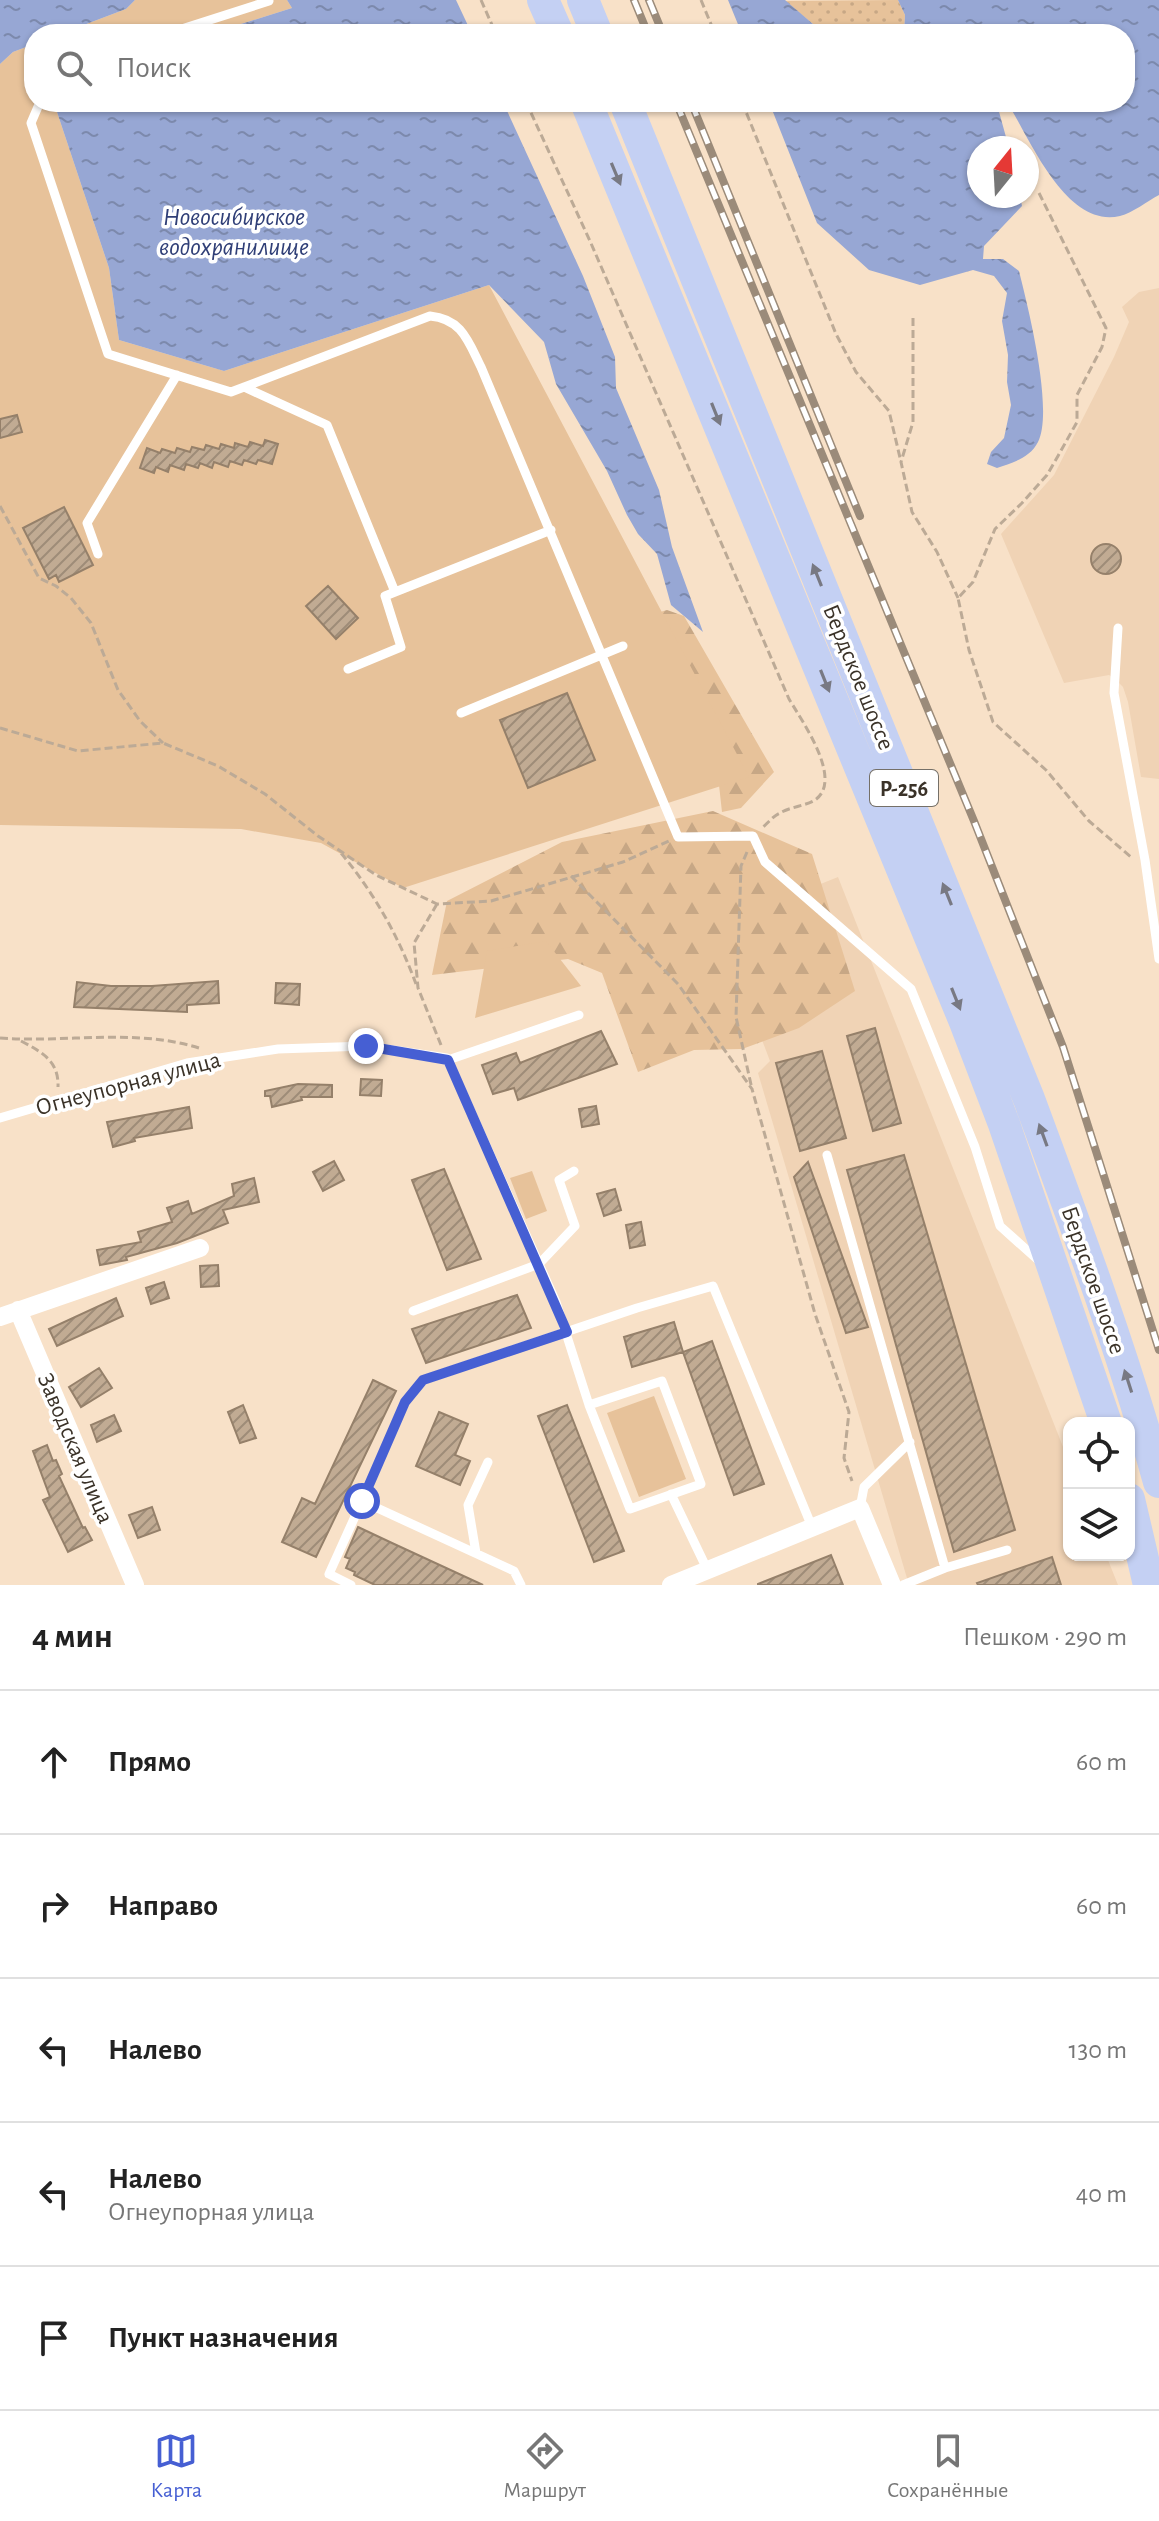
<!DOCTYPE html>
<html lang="ru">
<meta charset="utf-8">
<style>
:root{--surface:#fff;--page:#f6f6f6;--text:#222;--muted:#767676;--line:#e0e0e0;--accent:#465fd3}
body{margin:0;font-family:"Alegreya Sans",sans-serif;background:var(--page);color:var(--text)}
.controls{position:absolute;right:24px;bottom:24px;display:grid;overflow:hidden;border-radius:16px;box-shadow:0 2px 6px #0004}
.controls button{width:72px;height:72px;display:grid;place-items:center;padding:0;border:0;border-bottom:2px solid var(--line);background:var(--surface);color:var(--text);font:40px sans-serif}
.compass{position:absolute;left:967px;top:136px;width:72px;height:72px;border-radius:50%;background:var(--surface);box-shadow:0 2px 6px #0004;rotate:18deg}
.stop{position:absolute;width:24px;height:24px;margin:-18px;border:6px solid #465fd3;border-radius:50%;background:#fff}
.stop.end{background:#465fd3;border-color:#fff;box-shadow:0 2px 8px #0008}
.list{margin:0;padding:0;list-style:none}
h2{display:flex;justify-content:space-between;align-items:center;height:104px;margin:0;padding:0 32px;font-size:34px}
h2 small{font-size:26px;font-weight:400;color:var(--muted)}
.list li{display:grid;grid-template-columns:52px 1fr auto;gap:24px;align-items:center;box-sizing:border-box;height:144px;padding:0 32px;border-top:2px solid var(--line)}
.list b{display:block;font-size:30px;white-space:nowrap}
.list p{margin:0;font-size:26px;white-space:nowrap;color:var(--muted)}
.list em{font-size:26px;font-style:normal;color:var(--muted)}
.icon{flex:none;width:44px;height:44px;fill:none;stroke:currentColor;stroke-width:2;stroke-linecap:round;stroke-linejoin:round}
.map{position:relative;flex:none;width:1159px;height:1585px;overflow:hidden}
.search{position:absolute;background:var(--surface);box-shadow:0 2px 6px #0004;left:24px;right:24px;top:24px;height:88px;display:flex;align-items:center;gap:20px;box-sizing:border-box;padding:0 28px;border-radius:32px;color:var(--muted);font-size:30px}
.sheet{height:824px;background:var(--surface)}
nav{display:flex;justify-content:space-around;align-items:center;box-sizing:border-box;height:112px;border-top:2px solid var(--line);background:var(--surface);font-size:22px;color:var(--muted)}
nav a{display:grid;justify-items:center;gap:4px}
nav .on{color:var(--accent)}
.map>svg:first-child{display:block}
.built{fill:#f0d3b5}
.grass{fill:url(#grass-dots)}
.forest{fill:url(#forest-firs)}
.green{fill:#e7c29a}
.water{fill:url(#water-ripples)}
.building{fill:url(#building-hatch);stroke:#95806a;stroke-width:2}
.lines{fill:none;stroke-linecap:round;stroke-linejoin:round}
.path{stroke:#bcaa96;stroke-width:3;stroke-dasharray:8 4;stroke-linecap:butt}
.service{stroke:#fff;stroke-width:9}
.minor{stroke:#fff;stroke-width:18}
.trunk{stroke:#c4d0f3;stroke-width:32}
.rail-casing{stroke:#9b8b7a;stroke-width:8}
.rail{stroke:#fff;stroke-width:5;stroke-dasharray:15;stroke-linecap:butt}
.oneway{fill:#787983}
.route{stroke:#465fd3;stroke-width:10}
.labels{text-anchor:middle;stroke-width:7;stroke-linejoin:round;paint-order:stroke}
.shield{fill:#fff;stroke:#757068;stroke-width:2}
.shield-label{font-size:22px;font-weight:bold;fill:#3a3228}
.street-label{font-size:24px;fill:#3a3228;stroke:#fff}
.water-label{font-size:26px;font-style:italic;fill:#303f77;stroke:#fff}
</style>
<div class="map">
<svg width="1159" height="1585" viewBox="0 0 1159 1585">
<defs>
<pattern id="grass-dots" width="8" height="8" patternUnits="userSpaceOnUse" patternTransform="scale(2)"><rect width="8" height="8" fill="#e7c29a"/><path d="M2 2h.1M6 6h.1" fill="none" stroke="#c7a785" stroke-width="1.8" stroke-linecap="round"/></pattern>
<pattern id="forest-firs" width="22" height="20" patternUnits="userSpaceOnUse" patternTransform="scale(2)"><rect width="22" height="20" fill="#e7c29a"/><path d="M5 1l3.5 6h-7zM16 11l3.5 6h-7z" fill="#c7a785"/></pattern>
<pattern id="water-ripples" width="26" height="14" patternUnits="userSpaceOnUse" patternTransform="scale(2)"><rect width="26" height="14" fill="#97a7d4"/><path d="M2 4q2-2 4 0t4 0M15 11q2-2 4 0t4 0" fill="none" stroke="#7c89ac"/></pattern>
<pattern id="building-hatch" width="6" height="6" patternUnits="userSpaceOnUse" patternTransform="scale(2)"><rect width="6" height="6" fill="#c1ab93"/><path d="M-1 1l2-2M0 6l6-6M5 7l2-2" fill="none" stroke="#9e8c78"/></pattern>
</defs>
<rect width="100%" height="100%" fill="#f8e1c8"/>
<path class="built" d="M1159,288V779L1141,777L1128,702L1123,687L1115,679L1109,675L1064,683L1001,534L1054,475L1114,357L1129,322L1122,307L1139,292Z
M838,877L1069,1462V1555H1106L1118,1585H909L758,1073L770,1061L718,925Z"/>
<path class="grass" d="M898,0L905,15L904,34H821L813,24L785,1Z"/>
<path class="forest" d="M667,610L684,616L774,772L741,808L722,812L715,749L633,620Z
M713,811L812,854L855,991L799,1028L742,1049L694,1050L638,1072L602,973L568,959L432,975L447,901L562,842Z"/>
<path class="green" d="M135,0H287L292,8L209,34H60L126,9Z
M34,44V102H60L57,112L109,268L119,340L224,371L489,285L749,777L403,888L321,843L241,829L0,825V64L13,52Z
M546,941L581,986L475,1018L487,951Z
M532,1171L547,1211L526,1219L510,1178Z
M654,1396L686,1479L639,1497L607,1413Z"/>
<path class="water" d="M0,0H135L126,9L60,34H34V44L13,52L0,64Z
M287,0H456L472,34H209L292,8Z
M728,0H785L813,24L821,34H742Z
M898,0H1159V195C1147,201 1133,213 1120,216C1066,229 1030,139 1007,102H1125V34H904L905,15Z
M60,102H503L583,276L615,357L616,388L659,490L672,547L703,632L671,605L657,554L638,534L627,515L607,471L556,384L544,342L489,285L224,371L119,340L109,268L57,112Z
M769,102H1000L998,108L1009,148H979V196H1020L1022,206L984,246L983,259H1003L1019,271C1028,307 1054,410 1038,442C1030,458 1012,463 997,468L987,464L991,452L1004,438L1011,405L1007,382L1008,355L1002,321L1007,293L994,276L973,270L920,285L869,270L817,223Z"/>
<path class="building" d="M17,415L22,432L0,438V419Z
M265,440L278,444L272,464L258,460L256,464L244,460L242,465L230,461L228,467L214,462L212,468L200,463L198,468L186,464L184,470L170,465L168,472L156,467L154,473L140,468L147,448L160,453L162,449L175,453L177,448L190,452L192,447L204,450L206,445L219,449L221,444L234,448L235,443L248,447L250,442L263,446Z
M64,507L93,565L59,582L56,575L49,579L23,528Z
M1091 559a15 15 0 1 1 30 0a15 15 0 1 1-30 0Z
M328,586L358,618L336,639L306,606Z
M567,693L595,760L528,788L500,720Z
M218,981L219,1003L187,1005V1012L74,1007L77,982L111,986H152Z
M276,983L300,984L299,1005L275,1003Z
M875,1028L901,1123L873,1131L847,1036Z
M601,1031L617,1064L518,1100L514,1088L493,1094L482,1065L516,1053L520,1063Z
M822,1051L846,1138L800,1151L776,1063Z
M361,1079L382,1080L381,1096L360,1095Z
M298,1084L332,1085V1097H301L302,1100L272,1107L270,1096H265V1091Z
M596,1106L599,1124L582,1127L579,1109Z
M189,1107L192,1128L134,1138L135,1141L113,1147L107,1122Z
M904,1155L1015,1530L954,1552L847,1170Z
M334,1161L344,1180L323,1191L313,1172Z
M808,1162L868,1327L846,1333L794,1177Z
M444,1169L481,1259L447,1270L412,1180Z
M254,1178L259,1202L223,1210L228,1223L177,1243L126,1257L127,1260L100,1265L97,1250L141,1242L138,1232L172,1222L167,1208L188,1201L192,1214L234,1196L232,1184Z
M615,1189L621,1210L604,1216L597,1194Z
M641,1222L645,1245L630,1248L626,1225Z
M218,1265L219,1286L201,1287L200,1266Z
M164,1282L169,1298L151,1304L146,1288Z
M517,1295L531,1328L426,1363L412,1329Z
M116,1298L123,1316L57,1346L49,1329Z
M674,1322L683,1352L632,1367L624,1337Z
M712,1341L764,1484L734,1495L683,1352Z
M99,1368L112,1388L81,1407L69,1387Z
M373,1380L396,1391L316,1557L282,1542L302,1498L315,1504Z
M243,1405L256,1438L240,1443L228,1412Z
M567,1405L624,1551L594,1562L538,1416Z
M439,1412L468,1424L455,1455L470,1461L460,1485L416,1466Z
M114,1415L121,1431L97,1442L91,1425Z
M47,1445L53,1461L56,1460L62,1474L59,1476L83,1528L85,1527L92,1540L68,1552L43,1500L50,1497L33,1451Z
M152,1507L160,1530L138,1538L129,1515Z
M358,1527L392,1543L483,1585H375L354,1575L355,1572L346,1568L350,1559L345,1557Z
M831,1555L843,1585H758V1584Z
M1052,1557L1061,1585H978L977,1583Z"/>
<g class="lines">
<path class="path" d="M481,0L496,34
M701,0L715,34
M526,102L590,241L789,699C802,721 844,780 815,800C805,806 790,807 780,813C773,816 767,824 761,829
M742,102L836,334L856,372L889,411L901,462
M1039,193L1106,328L1102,347L1077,395V422L1058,456L1047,475L1022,503L995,529L973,582L958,598L969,650L993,722L1046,770L1089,821L1131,857
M913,318V422L901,462L912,512L937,552L958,598
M0,506L39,578L56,586L71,598L91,623L118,690L140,721L163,743
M0,728L78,751L163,743L218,766L265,794L318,836L376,875L437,904L491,901L623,862L669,841
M747,852L741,866L736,1017L752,1089
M341,853C374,893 398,935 416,984
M571,876L678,984L752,1089L815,1314L849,1412L844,1458L852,1481
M437,904L414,943L418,988L441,1045
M0,1038C66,1043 135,1028 199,1048
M21,1041C42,1052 59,1061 58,1087"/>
<path class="service" d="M166,34L269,1
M40,102L31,123L108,354L231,392L430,316C462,319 468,341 481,367L678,837L753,836L765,862L911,989L975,1147L1000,1226L1038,1260
M244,387L327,425L395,592
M98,554L87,523L177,375
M1118,628L1114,693L1145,860L1159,959
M348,669L401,647L385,596L551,530
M461,713L623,646
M448,1060L579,1015
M0,1118L187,1063L278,1049L366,1046L447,1058L556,1302L589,1405L630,1509L701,1484L662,1381L589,1405
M827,1155L945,1568
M413,1311L539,1264L575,1226L559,1180L574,1171
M671,1494L707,1569
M860,1508L864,1487L910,1442
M476,1553L468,1505L488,1462
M351,1585L329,1574L362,1501
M521,1585L514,1571L362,1501L405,1402L423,1380L637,1308L713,1286L812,1527
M903,1585L945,1568L1007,1550"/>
<path class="minor" d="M18,1310L135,1585
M0,1317L200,1248
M671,1585L860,1508L892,1585"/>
<path class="trunk" d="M543,0L558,34
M583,0L597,34
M586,102L965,1022L1004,1124L1106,1423
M625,102L1029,1099C1076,1226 1123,1352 1159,1482
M1129,1499L1149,1585"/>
<g class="rail-casing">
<path id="rail" d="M634,0L648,34
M649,0L663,34
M676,102L974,821L1063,1047L1159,1350
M691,102L860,516"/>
</g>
<use href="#rail" class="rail"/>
</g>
<defs><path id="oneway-solid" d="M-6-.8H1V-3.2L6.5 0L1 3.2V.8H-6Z" transform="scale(2)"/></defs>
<g class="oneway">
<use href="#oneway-solid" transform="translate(616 174) rotate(67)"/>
<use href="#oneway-solid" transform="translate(716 414) rotate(68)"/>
<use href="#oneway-solid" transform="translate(817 575) rotate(-112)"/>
<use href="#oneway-solid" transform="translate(825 681) rotate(68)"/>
<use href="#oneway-solid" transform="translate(947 894) rotate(-112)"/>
<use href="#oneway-solid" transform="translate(956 999) rotate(68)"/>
<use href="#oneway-solid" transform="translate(1043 1135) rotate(-110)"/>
<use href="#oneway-solid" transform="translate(1128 1381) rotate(-108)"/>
</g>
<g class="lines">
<path class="route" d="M362,1501L405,1402L423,1380L567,1332L448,1060L366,1046"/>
</g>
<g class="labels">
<rect class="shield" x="870" y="770" width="68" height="36" rx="6"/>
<g class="shield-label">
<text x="904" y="796">Р-256</text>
</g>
<g class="street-label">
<text transform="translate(859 677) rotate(68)" y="8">Бердское шоссе</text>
<text transform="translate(128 1083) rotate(-15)" y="8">Огнеупорная улица</text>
<text transform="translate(1094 1280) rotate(71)" y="8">Бердское шоссе</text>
<text transform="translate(76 1448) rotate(67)" y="8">Заводская улица</text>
</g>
<g class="water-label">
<text x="234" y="225">Новосибирское<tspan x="234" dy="30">водохранилище</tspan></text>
</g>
</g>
</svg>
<div class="controls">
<button><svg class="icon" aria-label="locate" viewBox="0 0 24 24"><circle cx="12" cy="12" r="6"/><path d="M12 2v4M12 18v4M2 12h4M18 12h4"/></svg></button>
<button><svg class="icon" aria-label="layers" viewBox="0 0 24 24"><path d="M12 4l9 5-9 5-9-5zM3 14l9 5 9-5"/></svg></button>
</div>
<svg class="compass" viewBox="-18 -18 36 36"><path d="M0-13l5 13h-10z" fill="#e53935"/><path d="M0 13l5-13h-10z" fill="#767676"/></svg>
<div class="stop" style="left:362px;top:1501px"></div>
<div class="stop end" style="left:366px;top:1046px"></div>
<div class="search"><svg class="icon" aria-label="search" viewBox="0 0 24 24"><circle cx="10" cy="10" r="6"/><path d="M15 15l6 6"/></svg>Поиск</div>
</div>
<section class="sheet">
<h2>4 мин<small>Пешком · 290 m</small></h2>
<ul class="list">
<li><svg class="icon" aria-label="ahead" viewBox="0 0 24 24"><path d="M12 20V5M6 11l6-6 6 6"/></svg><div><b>Прямо</b></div><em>60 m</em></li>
<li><svg class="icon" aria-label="right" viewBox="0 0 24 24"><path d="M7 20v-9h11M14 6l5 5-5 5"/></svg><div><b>Направо</b></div><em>60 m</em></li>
<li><svg class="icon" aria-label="left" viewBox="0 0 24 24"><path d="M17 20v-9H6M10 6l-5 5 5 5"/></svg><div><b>Налево</b></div><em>130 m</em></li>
<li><svg class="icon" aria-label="left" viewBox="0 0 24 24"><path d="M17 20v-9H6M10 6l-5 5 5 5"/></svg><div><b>Налево</b><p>Огнеупорная улица</p></div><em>40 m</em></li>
<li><svg class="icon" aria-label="arrive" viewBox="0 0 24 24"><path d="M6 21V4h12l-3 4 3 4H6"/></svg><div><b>Пункт назначения</b></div></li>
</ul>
</section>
<nav>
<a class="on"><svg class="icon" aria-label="map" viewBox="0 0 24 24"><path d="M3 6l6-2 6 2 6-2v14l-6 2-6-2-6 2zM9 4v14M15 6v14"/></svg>Карта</a>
<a><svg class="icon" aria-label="directions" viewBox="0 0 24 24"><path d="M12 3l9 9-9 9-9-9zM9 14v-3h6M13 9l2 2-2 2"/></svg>Маршрут</a>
<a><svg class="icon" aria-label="saved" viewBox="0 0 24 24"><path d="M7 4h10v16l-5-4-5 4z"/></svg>Сохранённые</a>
</nav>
